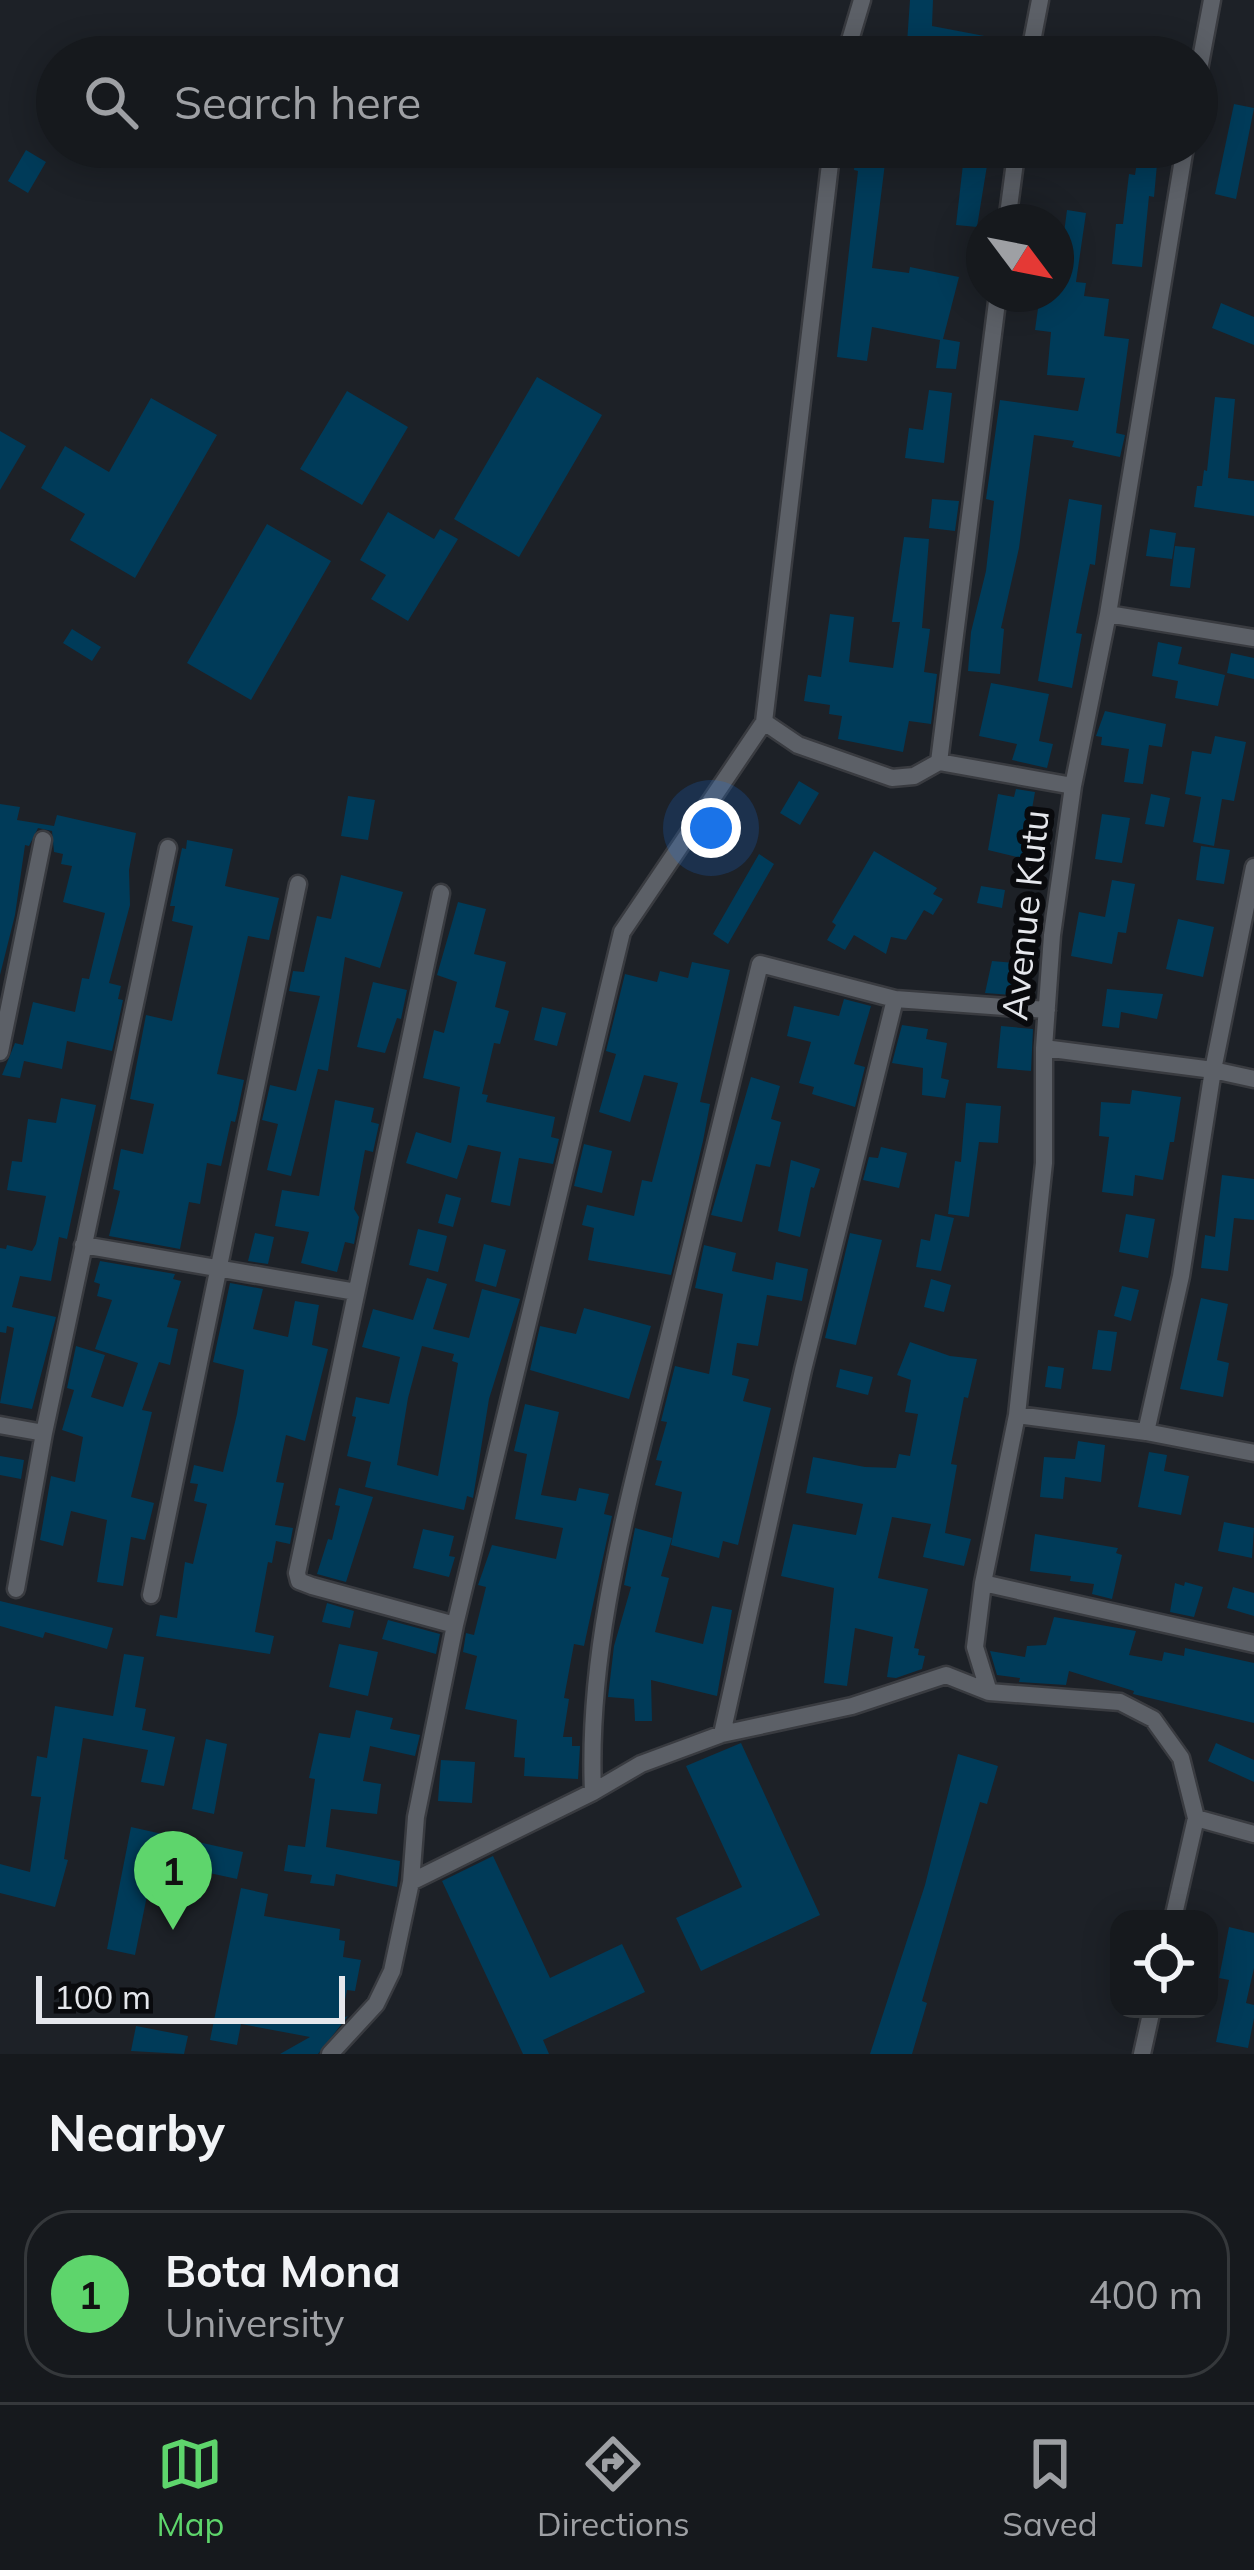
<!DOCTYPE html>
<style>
:root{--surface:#16191d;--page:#1f2226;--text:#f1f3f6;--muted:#9ea0a4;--line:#35383b;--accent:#5ed56c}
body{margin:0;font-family:Mulish,sans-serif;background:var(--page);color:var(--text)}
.controls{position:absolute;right:36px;bottom:36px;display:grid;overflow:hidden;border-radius:24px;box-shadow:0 6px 30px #0003}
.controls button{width:108px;height:108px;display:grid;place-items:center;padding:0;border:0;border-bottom:3px solid var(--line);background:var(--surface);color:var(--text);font:60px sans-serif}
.compass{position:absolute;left:966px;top:204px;width:108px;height:108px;border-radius:50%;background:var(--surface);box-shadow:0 6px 30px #0003;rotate:122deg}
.scale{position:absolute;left:36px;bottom:30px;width:309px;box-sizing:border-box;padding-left:12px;border:6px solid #e5e7ec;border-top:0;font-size:33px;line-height:42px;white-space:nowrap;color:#e5e7ec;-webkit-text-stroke:9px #090a0d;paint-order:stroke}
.you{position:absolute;left:711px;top:828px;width:42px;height:42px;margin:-30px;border:9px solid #fff;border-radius:50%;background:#1a73e8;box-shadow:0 0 0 18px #1a73e833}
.badge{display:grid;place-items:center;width:78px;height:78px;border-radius:50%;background:var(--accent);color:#111;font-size:39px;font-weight:700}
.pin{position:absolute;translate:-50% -99px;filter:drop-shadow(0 3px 6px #0008)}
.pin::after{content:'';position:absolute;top:63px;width:42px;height:36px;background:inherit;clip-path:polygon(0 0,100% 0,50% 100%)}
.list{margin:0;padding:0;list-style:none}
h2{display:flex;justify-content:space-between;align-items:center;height:156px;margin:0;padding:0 48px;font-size:51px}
h2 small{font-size:39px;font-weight:400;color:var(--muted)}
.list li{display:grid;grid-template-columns:78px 1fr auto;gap:36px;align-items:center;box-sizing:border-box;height:168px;margin:0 24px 24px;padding:0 24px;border:3px solid var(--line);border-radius:48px}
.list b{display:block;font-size:45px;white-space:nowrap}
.list p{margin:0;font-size:39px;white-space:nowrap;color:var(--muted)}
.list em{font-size:39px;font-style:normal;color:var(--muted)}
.icon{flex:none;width:66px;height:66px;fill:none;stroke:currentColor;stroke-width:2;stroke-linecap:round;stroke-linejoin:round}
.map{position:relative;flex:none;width:1254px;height:2054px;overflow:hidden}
.search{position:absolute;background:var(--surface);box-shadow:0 6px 30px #0003;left:36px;right:36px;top:36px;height:132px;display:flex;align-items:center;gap:30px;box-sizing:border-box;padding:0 42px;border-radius:66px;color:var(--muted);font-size:45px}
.sheet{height:348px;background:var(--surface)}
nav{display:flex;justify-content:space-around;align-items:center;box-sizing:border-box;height:168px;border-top:3px solid var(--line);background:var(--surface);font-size:33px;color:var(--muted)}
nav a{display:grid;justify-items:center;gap:6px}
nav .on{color:var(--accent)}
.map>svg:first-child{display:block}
.building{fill:#003b59;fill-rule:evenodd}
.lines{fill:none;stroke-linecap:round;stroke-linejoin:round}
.street-casing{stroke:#393b40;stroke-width:21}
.street{stroke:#5c6067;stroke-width:16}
.labels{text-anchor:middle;stroke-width:12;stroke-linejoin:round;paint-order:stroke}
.street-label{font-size:36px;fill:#e5e7ec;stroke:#090a0d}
</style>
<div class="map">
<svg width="1254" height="2054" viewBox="0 0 1254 2054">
<rect width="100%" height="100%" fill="#1d2127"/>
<path class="building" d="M910,0H933L932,26L995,38L991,57H906Z
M1142,37L1167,40L1165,57H1139Z
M1234,104L1254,108L1236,199L1215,194Z
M856,147H887L872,268L909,273L910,267L959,277L943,339L960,342L956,369L936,368L940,340L872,327L867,361L837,357L858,171L854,170Z
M965,147H990L977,227L956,225Z
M26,150L46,162L28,193L8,181Z
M1137,162L1157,164L1154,197L1149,196L1142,267L1112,264L1116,224H1123L1129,174L1135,175Z
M1067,210L1086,213L1076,282L1086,283L1084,296L1109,299L1104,336L1129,339L1116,433L1125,435L1120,457L1072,447L1074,441L1034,435L1019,548L1001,628L1004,629L1000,674L968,671L971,632L986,571L994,501L986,499L1000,400L1078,411L1085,378L1047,375L1051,332L1035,330L1040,294H1056Z
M1221,303L1254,317V345L1212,328Z
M537,377L602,415L519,557L454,519Z
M929,390L952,393L944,463L905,458L909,428L923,430Z
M347,391L408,427L362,505L300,469Z
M1215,397L1235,399L1228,478L1254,481V516L1194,507L1197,486H1202L1204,470L1207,471Z
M151,398L217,435L135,578L70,540L85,514L41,488L65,446L109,472Z
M0,431L26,446L0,490Z
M932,499L959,501L955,531L929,528Z
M1069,499L1102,505L1095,565L1090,564L1076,633L1082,634L1072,688L1038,681Z
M388,512L434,539L440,529L458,539L408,621L371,599L386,575L360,560Z
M267,524L331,561L251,700L187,663Z
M1150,529L1176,533L1172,559L1146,556Z
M904,537L929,539L922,628L930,629L924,672L937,674L931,724L909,721L903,752L838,739L842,716L829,714L830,705L804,701L808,675L821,677L830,614L854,617L849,662L893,668L900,622H892Z
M1175,546L1195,548L1190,588L1170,586Z
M72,629L101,647L92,661L63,643Z
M1158,642L1182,647L1178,664L1225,675L1218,706L1175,698L1178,681L1152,676Z
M1231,653L1254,658V679L1227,673Z
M991,683L1049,694L1039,741L1053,744L1047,768L1012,760L1017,744L979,736Z
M1105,711L1166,724L1162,747L1149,745L1143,784L1124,782L1129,749L1101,745L1102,737L1096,736Z
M1215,736L1246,742L1234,801L1222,799L1214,846L1193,842L1201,797L1185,794L1192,751L1211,754Z
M799,781L819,793L800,825L780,813Z
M1016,789L1035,792L1027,837L1034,839L1029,860L988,850L998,794L1014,797Z
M1151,794L1170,798L1164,827L1145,824Z
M348,796L375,800L368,840L341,836Z
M0,804L20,807L17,820L54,826L57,815L136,833L129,870L130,905L109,983L121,986L118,999L123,1000L112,1051L67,1041L62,1069L24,1061L20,1078L2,1075L15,1043L23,1045L33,1002L75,1012L82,978L89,979L105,913L63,902L72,866L61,864L63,854L54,852L52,831L38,828L29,846L25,845L15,915L0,975Z
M1102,814L1130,818L1122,863L1095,859Z
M187,840L233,849L225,886L279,898L269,940L248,936L217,1074L244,1080L237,1114L235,1122L231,1121L221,1166L207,1163L200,1204L189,1202L180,1249L109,1236L120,1191L113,1189L121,1149L143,1154L154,1104L130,1099L146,1015L172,1021L193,926L172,921L175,906H170L182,848L186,849Z
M1201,846L1230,850L1224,884L1196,880Z
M874,851L937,888L933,894L943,899L933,915L924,910L906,940L891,937L886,954L854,935L845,950L827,940L836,925L832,922Z
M759,854L774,864L728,944L713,934Z
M341,875L403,892L380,968L345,957L328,1071L318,1069L291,1176L267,1170L278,1124L262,1120L270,1085L296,1091L320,996L289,991L293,971L304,972L317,916L331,919Z
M1112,880L1135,884L1126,933L1118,932L1112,964L1071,956L1079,912L1105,917Z
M981,886L1005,890L1002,908L977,903Z
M458,902L486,909L474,954L506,962L495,1007L509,1011L500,1044L494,1043L482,1094L488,1095L486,1102L555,1117L551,1137L559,1139L553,1164L519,1158L510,1206L491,1202L501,1152L468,1145L457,1179L406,1163L416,1132L451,1143L460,1087L423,1078L434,1030L444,1033L457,982L437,975Z
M1178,919L1214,927L1203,977L1166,969Z
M992,961L1015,963L1012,995L985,993Z
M692,962L730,970L700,1102L710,1104L703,1141L671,1275L588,1260L594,1228L582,1225L587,1205L634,1216L642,1180L652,1182L678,1083L644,1075L630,1122L599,1112L616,1054L606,1051L625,974L657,982L660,971L688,978Z
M373,982L407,990L401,1019L397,1018L385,1053L357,1047Z
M1107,989L1163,994L1157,1019L1121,1012L1119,1028L1102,1026Z
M844,999L871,1006L854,1064L865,1067L855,1107L812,1094L814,1087L799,1083L811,1042L787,1036L794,1006L839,1016Z
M542,1007L566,1013L557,1046L534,1040Z
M902,1025L928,1029L926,1039L947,1043L941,1078L949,1080L945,1098L922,1095L923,1068L892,1063Z
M1001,1026L1033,1029L1031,1071L997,1068Z
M751,1077L780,1086L771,1119L781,1122L770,1167L756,1164L742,1222L711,1215Z
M1132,1090L1181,1097L1174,1142H1170L1163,1180L1135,1175L1133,1196L1102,1192L1109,1137L1099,1136L1101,1102L1130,1104Z
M61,1098L96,1105L67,1239L59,1237L51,1281L20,1276L12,1307L56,1317L32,1409L0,1403L14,1328L7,1326L6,1333L0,1332V1248L6,1249L7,1245L32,1251L36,1244L46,1196L7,1190L12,1161L22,1162L28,1119L56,1123Z
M335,1100L374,1108L371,1122L379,1124L373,1152L365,1150L354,1209L359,1217L354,1244L345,1242L337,1272L301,1263L309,1232L275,1226L282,1190L319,1196Z
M966,1103L1001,1106L998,1143L979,1142L969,1217L948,1214L955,1161L961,1162Z
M584,1144L612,1151L602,1193L574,1186Z
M881,1147L907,1153L899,1188L863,1180L869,1157L878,1158Z
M791,1160L820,1169L814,1188L811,1187L800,1237L778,1231Z
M1222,1175L1254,1179V1220L1234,1218L1228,1271L1201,1268L1205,1235L1215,1237Z
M446,1194L461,1198L453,1227L438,1223Z
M935,1214L954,1218L941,1271L916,1267L921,1239L930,1241Z
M1126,1214L1155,1219L1148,1258L1119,1252Z
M418,1229L447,1236L438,1272L409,1265Z
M255,1233L274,1237L268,1264L248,1261Z
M850,1233L882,1240L856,1345L825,1338Z
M484,1244L506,1250L496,1287L475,1281Z
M704,1245L736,1253L732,1271L773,1280L776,1262L808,1269L802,1301L767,1295L758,1346L737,1343L732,1375L749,1379L743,1401L771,1408L738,1545L723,1541L719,1558L671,1545L682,1492L655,1485L662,1461L656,1460L667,1422L661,1421L675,1366L709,1374L723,1294L695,1288Z
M100,1261L175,1274L173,1279L181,1281L167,1327L178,1329L170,1365L159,1362L142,1410L152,1412L131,1497L154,1503L145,1540L131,1537L123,1586L97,1582L107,1520L71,1511L63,1546L40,1540L51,1476L75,1482L83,1437L62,1430L74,1390L67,1388L76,1346L105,1355L91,1397L123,1407L138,1363L95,1349L112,1300L97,1296L100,1284L94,1282Z
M427,1278L447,1284L433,1329L469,1338L482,1289L520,1299L489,1399L473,1498L467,1496L464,1510L365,1487L371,1462L347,1456L356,1417L352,1416L356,1397L389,1404L400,1357L362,1347L373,1309L413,1320ZM422,1346L454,1354L452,1361L458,1363L438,1476L397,1465L408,1398Z
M931,1279L951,1285L944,1312L924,1307Z
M230,1283L263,1289L253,1329L288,1337L295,1301L319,1305L312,1345L328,1349L305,1441L286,1435L276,1482L284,1483L275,1525L293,1528L290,1544L276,1541L272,1563L268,1562L255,1632L274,1636L270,1654L156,1636L160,1615L177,1618L185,1562L193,1564L207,1504L194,1501L198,1484L190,1483L194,1465L223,1472L237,1414L244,1370L213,1362Z
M1122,1286L1139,1290L1131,1321L1114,1316Z
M1201,1298L1228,1304L1217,1360L1229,1363L1223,1397L1180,1389Z
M584,1308L651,1326L629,1399L530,1370L540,1326L576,1334Z
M1098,1330L1117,1332L1111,1371L1092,1369Z
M910,1342L950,1356L977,1359L968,1398L964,1397L951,1464L957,1465L945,1533L971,1539L964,1566L923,1557L931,1524L892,1517L878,1578L928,1589L914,1648L919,1649L918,1655L925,1656L922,1669L896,1678L887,1677L893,1637L855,1628L847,1686L824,1683L834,1588L781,1576L793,1524L856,1535L863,1504L806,1493L813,1457L865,1467L896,1468L899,1454L910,1456L918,1414L905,1412L911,1380L897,1375Z
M1048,1366L1064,1368L1061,1389L1045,1387Z
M840,1369L873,1377L868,1395L836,1387Z
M525,1404L559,1412L541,1495L576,1501L579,1488L609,1494L604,1514L612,1516L584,1646L574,1644L564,1698L569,1699L563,1737H572V1746H580L578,1779L524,1776L525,1758L514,1757L517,1720L465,1709L477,1656L463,1652L466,1633L474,1635L486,1587L478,1585L492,1545L556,1559L563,1528L515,1519L527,1454L514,1451Z
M1078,1441L1105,1445L1101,1482L1065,1477L1063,1499L1040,1497L1044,1457L1075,1459Z
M1149,1452L1167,1455L1164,1471L1189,1476L1181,1515L1138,1507Z
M0,1456L24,1460L21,1479L0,1475Z
M339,1488L373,1497L346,1582L317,1574L328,1539L332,1540L340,1506L335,1505Z
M1224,1522L1254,1528L1252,1558L1218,1551Z
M635,1528L672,1538L661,1576L669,1578L655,1632L703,1644L712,1606L732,1610L717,1696L651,1680L652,1721H635L634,1699L608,1697L614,1646L631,1587L624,1585Z
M423,1529L454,1536L449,1556L455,1557L449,1577L413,1568Z
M1035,1534L1118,1548L1116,1553L1122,1555L1112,1599L1092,1594L1094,1584L1070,1581L1071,1576L1030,1571Z
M1185,1582L1203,1587L1194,1617L1170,1612L1175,1583L1184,1586Z
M1233,1587L1254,1593V1616L1227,1608Z
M0,1601L113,1628L107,1649L45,1632L43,1638L0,1626Z
M327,1603L354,1611L350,1628L322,1622Z
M1054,1617L1136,1631L1129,1655L1162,1661L1164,1652L1184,1656L1185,1648L1254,1663V1723L1133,1694L1134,1691L1069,1671L1066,1685L1019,1682L1020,1678L997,1675L990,1651L1025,1657L1027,1646L1046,1645Z
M388,1620L440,1634L436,1654L382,1639Z
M339,1644L378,1652L368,1696L329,1687Z
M124,1654L144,1657L135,1707L146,1709L142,1730L175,1737L164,1786L141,1782L148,1750L83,1738L64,1859L68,1860L55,1907L0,1893V1864L30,1872L41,1797L31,1796L37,1756L47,1758L55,1706L113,1716Z
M356,1710L393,1718L390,1729L420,1735L415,1756L370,1746L363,1781L381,1784L377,1814L331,1809L326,1847L400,1861L397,1887L336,1874L334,1886L310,1883L312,1875L284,1871L288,1845L305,1847L315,1779L309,1778L319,1733L350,1738Z
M206,1739L227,1744L214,1814L192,1809Z
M741,1743L820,1915L701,1971L676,1918L742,1887L686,1766Z
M1216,1743L1254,1760V1782L1208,1761Z
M958,1754L998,1766L987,1804L980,1802L922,2001L927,2003L912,2054H870L925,1885Z
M441,1760L475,1762L472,1803L438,1801Z
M131,1827L243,1852L237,1879L154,1861L135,1955L107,1949Z
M493,1856L550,1978L622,1944L645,1992L543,2040L549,2054H523L442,1881Z
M241,1888L268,1894L264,1916L340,1929L339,1940L345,1941L343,1957L361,1960L355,1991L347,1990L341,2019L348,2016L318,2054H280L310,2037L241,2024L237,2045L210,2040Z
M1229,1927L1254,1933V1968L1246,2003L1254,2005V2018L1248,2048L1216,2042L1229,1980L1219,1978Z
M136,2026L188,2036L184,2054L131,2051Z"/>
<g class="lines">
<g class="street-casing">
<path id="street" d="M845,57L862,0
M1029,57L1040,0
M1197,80L1212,0
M1007,222L1017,147
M1108,614L1254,638
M764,722L798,745L892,778L914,776L939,762L1073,786
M939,762L998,294
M441,893L297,1573L299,1581L312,1586L455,1625
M1044,1048L1213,1070L1254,1079
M0,1052L43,840
M83,1245L356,1292
M1017,1415L1146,1432L1254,1453
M0,1425L44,1433
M1146,1432L1181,1276L1213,1070L1254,867
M983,1583L1254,1644
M16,1589L44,1433L168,848
M151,1595L298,884
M989,1692L975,1647L983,1583L1017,1415L1044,1163V1048L1052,935L1073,786L1108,614L1185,147
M722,1734L803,1370L895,999
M593,1792C587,1652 625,1515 658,1380C692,1241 726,1102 760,964L895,999L1047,1010
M1196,1818L1254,1834
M411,1882L593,1792L641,1764L722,1734L852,1706L946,1675L989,1692L1120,1702L1153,1719L1181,1758L1196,1818L1173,1919
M330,2054L376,2004L392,1971L411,1882L416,1817L455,1625L622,932L764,722L832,147
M1142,2054L1152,2009"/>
</g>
<use href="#street" class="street"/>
</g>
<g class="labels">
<g class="street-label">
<text transform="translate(1025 915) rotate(-84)" y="13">Avenue Kutu</text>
</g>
</g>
</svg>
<div class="controls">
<button><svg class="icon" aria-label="locate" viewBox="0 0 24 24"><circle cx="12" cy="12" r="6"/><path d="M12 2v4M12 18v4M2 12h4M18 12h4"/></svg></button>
</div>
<svg class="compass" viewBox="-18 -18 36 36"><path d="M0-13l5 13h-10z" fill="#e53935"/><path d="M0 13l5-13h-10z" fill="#9ea0a4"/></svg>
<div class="scale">100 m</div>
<div class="you"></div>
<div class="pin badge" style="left:173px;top:1930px">1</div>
<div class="search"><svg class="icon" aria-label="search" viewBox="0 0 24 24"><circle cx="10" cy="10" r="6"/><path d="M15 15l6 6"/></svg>Search here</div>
</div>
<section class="sheet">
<h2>Nearby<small></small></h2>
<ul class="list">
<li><span class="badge">1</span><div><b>Bota Mona</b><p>University</p></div><em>400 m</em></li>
</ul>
</section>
<nav>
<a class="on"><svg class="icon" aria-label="map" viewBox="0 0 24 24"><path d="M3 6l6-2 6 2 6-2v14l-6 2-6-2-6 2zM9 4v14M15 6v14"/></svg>Map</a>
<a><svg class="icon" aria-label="directions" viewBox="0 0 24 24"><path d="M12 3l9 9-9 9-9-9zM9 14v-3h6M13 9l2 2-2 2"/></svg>Directions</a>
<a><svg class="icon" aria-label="saved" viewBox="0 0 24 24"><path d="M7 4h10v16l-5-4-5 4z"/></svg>Saved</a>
</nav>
